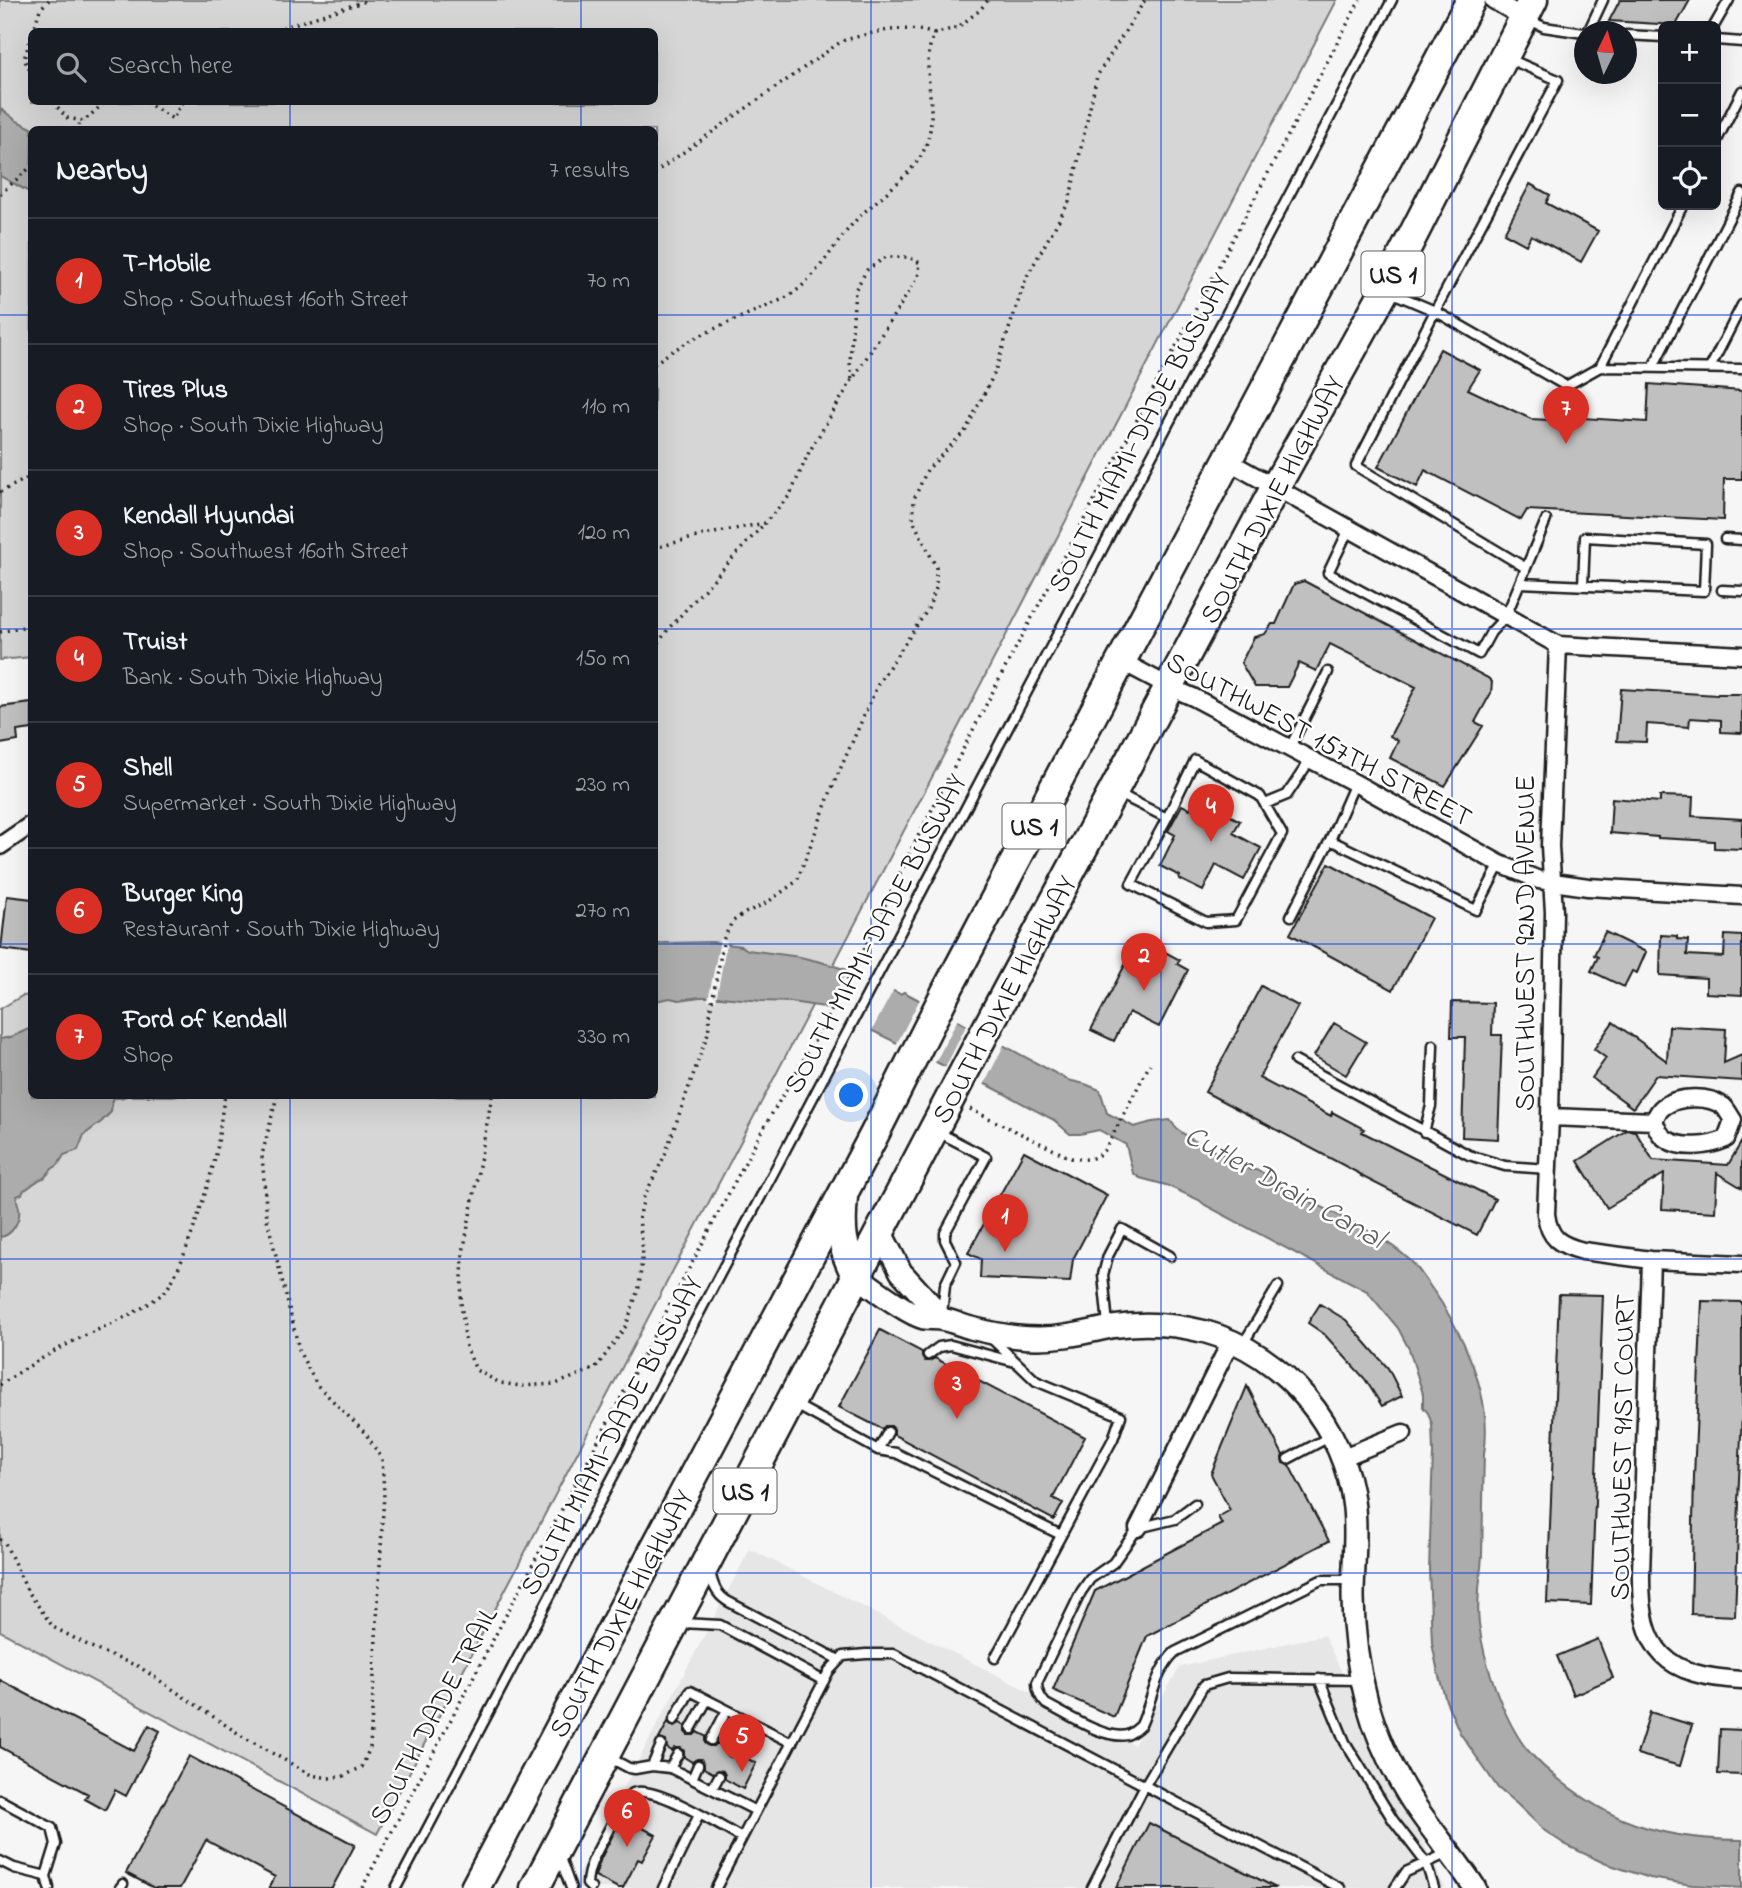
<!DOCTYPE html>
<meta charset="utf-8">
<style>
:root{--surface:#171b24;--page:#242831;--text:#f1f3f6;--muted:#9ea1a6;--line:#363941;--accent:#d93025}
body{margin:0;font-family:"Indie Flower",sans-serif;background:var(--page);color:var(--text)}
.controls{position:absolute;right:21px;top:21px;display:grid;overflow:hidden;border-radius:10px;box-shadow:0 7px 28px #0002}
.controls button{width:63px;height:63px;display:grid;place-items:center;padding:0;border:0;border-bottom:2px solid var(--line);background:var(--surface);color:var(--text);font:35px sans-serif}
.compass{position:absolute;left:1574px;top:21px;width:63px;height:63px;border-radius:50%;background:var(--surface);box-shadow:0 7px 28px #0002;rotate:5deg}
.you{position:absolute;left:852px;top:1096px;width:24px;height:24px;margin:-18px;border:5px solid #fff;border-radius:50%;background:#1a73e8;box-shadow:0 0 0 10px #1a73e833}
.badge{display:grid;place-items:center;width:46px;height:46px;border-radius:50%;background:var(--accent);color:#fff;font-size:23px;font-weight:700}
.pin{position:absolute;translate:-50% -58px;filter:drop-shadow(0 2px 4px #0008)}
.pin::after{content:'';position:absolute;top:37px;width:24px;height:21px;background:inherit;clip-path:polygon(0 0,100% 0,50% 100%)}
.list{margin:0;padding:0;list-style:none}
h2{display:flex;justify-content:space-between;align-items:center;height:91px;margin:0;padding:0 28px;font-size:30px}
h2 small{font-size:23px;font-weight:400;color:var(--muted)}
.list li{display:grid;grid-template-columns:46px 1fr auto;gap:21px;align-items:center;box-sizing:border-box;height:126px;padding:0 28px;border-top:2px solid var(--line)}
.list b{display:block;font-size:26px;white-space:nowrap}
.list p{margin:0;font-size:23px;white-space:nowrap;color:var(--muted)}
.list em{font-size:23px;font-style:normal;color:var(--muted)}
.icon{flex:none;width:38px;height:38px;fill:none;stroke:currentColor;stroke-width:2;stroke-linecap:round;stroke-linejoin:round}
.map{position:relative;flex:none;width:1742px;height:1888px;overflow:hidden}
.search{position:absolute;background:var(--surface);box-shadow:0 7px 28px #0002;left:28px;top:28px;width:630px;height:77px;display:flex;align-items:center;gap:18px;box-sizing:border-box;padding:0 24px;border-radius:10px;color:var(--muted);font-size:26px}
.panel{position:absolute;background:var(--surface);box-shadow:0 7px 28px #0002;left:28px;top:126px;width:630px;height:973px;border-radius:10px}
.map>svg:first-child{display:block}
.built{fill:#e6e6e6}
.green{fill:#d6d6d6;stroke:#797979;stroke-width:2;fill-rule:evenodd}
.water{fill:#acacac;stroke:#727272;stroke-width:2}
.pier{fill:#f6f6f6}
.building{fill:#c0c0c0;stroke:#1c1c1c;stroke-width:2}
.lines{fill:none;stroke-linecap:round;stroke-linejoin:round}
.service-casing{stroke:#1c1c1c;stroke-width:13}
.minor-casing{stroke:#1c1c1c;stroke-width:21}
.tertiary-casing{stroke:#1c1c1c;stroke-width:26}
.trunk-casing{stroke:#1c1c1c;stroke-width:33}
.path{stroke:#1c1c1c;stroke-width:3.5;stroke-dasharray:2 5;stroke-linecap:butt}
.service{stroke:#fff;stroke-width:8}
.minor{stroke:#fff;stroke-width:16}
.tertiary{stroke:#fff;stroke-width:21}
.trunk{stroke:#fff;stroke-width:28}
.grid{fill:none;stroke:#1d4ed8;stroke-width:2;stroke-opacity:0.55}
.labels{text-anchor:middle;stroke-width:5;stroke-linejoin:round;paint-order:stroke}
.shield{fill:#fff;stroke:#606060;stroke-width:2}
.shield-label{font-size:26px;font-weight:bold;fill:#1c1c1c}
.street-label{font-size:28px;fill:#1c1c1c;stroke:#fff}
.water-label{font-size:30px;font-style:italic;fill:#5d5d5d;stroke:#fff}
</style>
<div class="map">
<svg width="1742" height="1888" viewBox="0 0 1742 1888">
<rect width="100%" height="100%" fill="#f6f6f6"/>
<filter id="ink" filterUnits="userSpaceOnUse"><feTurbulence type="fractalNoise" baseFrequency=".0143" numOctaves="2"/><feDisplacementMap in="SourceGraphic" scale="14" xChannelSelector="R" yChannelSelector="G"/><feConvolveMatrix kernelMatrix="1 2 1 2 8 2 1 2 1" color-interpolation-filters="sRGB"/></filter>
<g filter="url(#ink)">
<path class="built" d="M750,1549L1134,1745L1180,1667L1324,1635L1445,1888H571Z"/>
<path class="green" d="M0,0H1337L961,722L377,1834L0,1631V1009L22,996L31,995L32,1096H654V130H32L31,657L0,660ZM32,32H654V102H32Z"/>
<path class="water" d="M0,108L17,121L34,129L32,130L31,193L0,176Z
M712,942L741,946L748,950L800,957L821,962L844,969L900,994L904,992L1068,1080L1085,1084L1100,1090L1107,1113L1134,1127L1152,1122L1170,1120L1177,1129L1200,1145L1233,1159L1250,1170H1256L1268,1175L1281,1187C1322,1208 1379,1231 1412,1262C1418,1268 1423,1276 1428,1283C1461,1328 1494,1396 1484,1454C1483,1487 1483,1521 1482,1554C1481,1577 1476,1601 1479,1623C1483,1661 1503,1717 1525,1747C1546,1773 1591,1806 1622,1819C1660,1835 1702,1840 1742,1840V1888L1692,1885L1650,1878L1604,1863L1566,1845L1545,1831L1517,1804L1498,1788L1460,1733L1446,1701L1438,1673L1432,1643L1429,1569L1433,1452L1432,1424L1428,1413L1423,1407V1394L1409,1349L1398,1328L1367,1291L1205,1205L1199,1200L1166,1185L1140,1178L1133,1173L1126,1145L1099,1130L1080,1134H1070L1054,1120L992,1087L942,1065L824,1007L791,1002L762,1001L721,997H700L679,1000L670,998L655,1001V945L664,943Z
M31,1028L32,1096H127L120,1098H115L112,1100L111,1112L101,1122L84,1135L78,1150L64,1155L58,1165L52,1169L44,1178C37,1179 31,1187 24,1190L22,1194L17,1196C16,1200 18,1204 19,1208C21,1220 12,1236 0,1237V1039L11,1037Z"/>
<path class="pier" d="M720,940L727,941L716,1000H708Z
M849,967L895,987L870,1034L826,1011Z
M921,997L959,1017L934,1065L895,1047Z
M968,1022L1006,1041L983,1087L944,1070Z"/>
<path class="building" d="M1620,0H1690L1676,25L1609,21Z
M1530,184L1550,195L1546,203L1598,231L1581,262L1531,235L1526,245L1504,233Z
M1440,349L1480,370L1468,389L1531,419L1567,421V417L1647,422L1649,384L1742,391V479H1724L1723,520L1527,510L1521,520L1425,470L1417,487L1378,467Z
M1304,581L1488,678L1492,682L1491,693L1475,722L1483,726L1445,786L1390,758L1398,741L1390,736L1416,687L1330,644L1316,671L1299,663L1287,687H1255L1241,663L1254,637L1265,634L1272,624H1276L1294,584Z
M1621,689L1717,695V694H1742V733L1721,732V720L1690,718L1689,727L1647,724L1646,742L1617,741Z
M32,703V729L17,731L18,741L0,744V707Z
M1660,796L1693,797L1692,816L1742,819V849L1714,848V841L1658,838V837L1610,833L1612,798L1660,802Z
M1196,797L1240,821L1233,833L1261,848L1244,880L1216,865L1203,891L1179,879L1180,876L1160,866L1175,835L1168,831L1182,805L1190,809Z
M1329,863L1431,918L1393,990L1290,934Z
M7,896L32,899V953L1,949Z
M1605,932L1646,952L1637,973L1632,971L1624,987L1591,971L1598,957L1594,955Z
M1661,935L1677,936V939L1688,940L1687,955L1724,957L1725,935L1742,936V995L1706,993V978L1660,975Z
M1139,938L1180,960L1177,964L1188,970L1159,1027L1129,1012L1114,1041L1091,1030Z
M1261,986L1298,1006L1259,1078L1331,1116L1332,1112L1364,1129L1362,1132L1495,1199L1477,1235L1361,1176L1362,1175L1205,1092Z
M1452,1002L1493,1003L1492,1035H1502L1498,1139L1462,1137L1465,1037H1451Z
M1613,1022L1667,1061L1669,1026L1726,1029L1724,1063L1742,1055V1081L1656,1075L1633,1108L1592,1078L1606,1058L1594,1049Z
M1334,1023L1366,1042L1346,1075L1314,1056Z
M1627,1130L1635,1131L1653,1160L1728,1165L1742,1141V1188L1717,1173L1715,1212L1662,1209L1664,1174L1607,1208L1578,1161Z
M1024,1151L1107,1195L1073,1259L1070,1282L980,1278L981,1259L968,1253Z
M1559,1294L1603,1295L1591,1605L1547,1603Z
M1702,1301L1742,1302V1413L1738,1502H1739L1735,1616L1691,1614L1694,1476Z
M1320,1304L1346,1320L1388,1368L1402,1396L1382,1406L1365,1379L1324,1334L1308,1323Z
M880,1330L922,1352V1356L925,1361H929L935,1358L1085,1437L1053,1498L1063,1503L1054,1520L894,1435V1429L891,1426H885L882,1429L839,1407Z
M1247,1386L1283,1455L1282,1458L1283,1463L1289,1465L1329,1541L1147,1636L1114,1717L1053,1690L1095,1591L1222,1524L1218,1517L1230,1510L1211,1474Z
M1598,1639L1613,1678L1573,1695L1557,1656Z
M0,1680L134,1751L149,1725L160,1731L126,1796L115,1790L105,1810L85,1799L88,1794L0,1747Z
M1650,1712L1692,1725L1680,1766L1637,1754Z
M668,1722L673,1726L680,1723L685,1726V1732L688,1735H694L697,1732L705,1736V1743L709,1746H714L717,1743L726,1748V1754L730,1757H735L738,1754L756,1763L743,1789L725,1779V1775L723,1771L718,1770L713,1773L704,1768V1764L701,1759H697L692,1762L684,1757V1751L681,1748H675L672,1751L667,1748L666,1741L659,1739Z
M1720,1729L1742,1730V1775L1718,1774Z
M189,1756L355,1845L332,1888H269L275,1877L206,1840L180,1888H154L126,1873Z
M622,1817L656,1835L642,1861L638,1859L623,1888H618L595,1876L601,1858Z
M1149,1823L1276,1888H1116Z"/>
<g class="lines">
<g class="service-casing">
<path id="service" d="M1527,19L1544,27L1584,33
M1714,26L1729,0
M1588,32L1603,0
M1626,35L1663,37
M1716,40L1742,42
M1716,142L1742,91
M1388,291L1435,311L1558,80L1509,59
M1600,367L1683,205
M1653,367L1742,193
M1710,368L1742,305
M1349,529L1328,573L1479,654L1491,632L1506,616L1526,568L1356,466L1435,311L1566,386L1600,367L1742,369
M1725,539L1742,540
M1526,568L1546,520
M1520,583L1704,591L1706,544L1585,537L1583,586
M1722,590L1742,591
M1289,749L1328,672
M1355,783L1330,840L1476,910L1500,864
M1117,793L1167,818L1131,884L1206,922L1236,920L1282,834L1260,796L1195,760L1167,818
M1265,804L1287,795L1310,760
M1291,916L1330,840
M1295,1061L1469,1155L1505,1166L1548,1169
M936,1131L986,1157L945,1233V1240L956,1262L945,1285L942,1314
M1424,1132L1431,1106L1433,1045
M1108,1325L1103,1275L1108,1256L1122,1229L1170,1256
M992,1339L1036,1381L1121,1416L1113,1439L995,1658
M1243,1344L1278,1286
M928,1355L939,1347L951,1345L1015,1362
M794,1404L878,1450L896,1453L1061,1535
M878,1450L888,1432
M1288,1459L1331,1436
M1195,1504L1175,1519L1138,1528L1113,1563L1090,1579L1081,1592L1037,1683C1037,1692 1040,1698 1046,1704C1066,1714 1105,1740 1127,1735C1132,1733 1137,1729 1141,1725C1152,1701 1155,1671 1175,1652L1321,1580H1351
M710,1572C713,1585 716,1594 727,1601L839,1660
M682,1623L720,1625L824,1681
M1319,1679L1345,1742L1393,1820L1426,1863L1434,1888
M674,1720L690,1691L792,1743
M691,1729L707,1700
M711,1740L727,1710
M732,1751L747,1720
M608,1757L629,1768L635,1769L652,1766L670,1768L756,1811
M652,1766L661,1745
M670,1768L678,1754
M692,1779L698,1765
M712,1789L719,1776
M0,1800L52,1828L56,1844L46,1876L49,1888
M560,1858L571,1888
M0,1861L14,1868L46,1876
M120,1888L123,1884
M396,1888L1392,0
M591,1888L587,1884C588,1863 600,1847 609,1829C615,1818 621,1799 633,1793C655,1784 721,1827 742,1838
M663,1888L699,1815
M716,1888L829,1671L843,1656L866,1654H894L1340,1888
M1092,1888L1145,1785L1204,1685L1228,1678L1359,1680
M1395,1888L1406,1872L1448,1853"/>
</g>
<g class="minor-casing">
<path id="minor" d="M1493,0L1524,18
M1228,461L1558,645L1742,655
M1558,645L1550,846L1554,912L1550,1117L1546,1214C1549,1239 1560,1245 1583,1251L1651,1260L1742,1264
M1121,661L1170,687L1193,697L1355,783L1500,864L1539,880L1588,887L1742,896
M0,846L32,824
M1550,1117L1654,1121C1656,1116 1659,1110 1663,1107C1678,1096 1708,1095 1723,1106C1727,1109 1730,1116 1733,1120L1726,1139C1710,1146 1682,1150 1666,1139C1659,1135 1657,1128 1654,1121
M1651,1260L1641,1574C1640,1653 1666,1676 1742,1680
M1341,1458L1403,1433
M1138,1528L1231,1341"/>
</g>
<g class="tertiary-casing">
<path id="tertiary" d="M880,1231L901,1272L932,1306L941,1319
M857,1276C873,1287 907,1314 924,1318C929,1319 935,1318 940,1319C950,1320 960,1325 971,1328C1002,1336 1032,1341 1065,1336C1080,1334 1096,1330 1111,1327C1142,1322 1175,1324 1206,1332C1283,1353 1346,1427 1354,1508C1357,1537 1353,1567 1353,1597C1353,1633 1358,1668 1367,1702C1376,1735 1392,1769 1410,1798C1430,1829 1455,1857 1475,1888"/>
</g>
<g class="trunk-casing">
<path id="trunk" d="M843,1197C840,1228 841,1249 857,1276
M475,1888L874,1135L946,992L1471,0
M535,1888L995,1013L1275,488L1385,290L1533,0"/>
</g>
<path class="path" d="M33,32L40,9L49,0
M269,32L369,0
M32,35L24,59L32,74
M53,102L67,118L84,121L105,102
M146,102L173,119L182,102
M73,130L84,121
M654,173L842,41C870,33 905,23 934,34
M0,194L32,166
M654,364C683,341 719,327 753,312C767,306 784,300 796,291C821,271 836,241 858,218C875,201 912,174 922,154C944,113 917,73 934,34L958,27L980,10L988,0
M0,492L32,476
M654,548L704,535L765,523L790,495L809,452L852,380L918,278L920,263L909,257H886L867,270L855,290L850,362L852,380
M0,632L32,625
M654,649L669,628L764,524
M492,1096L463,1253L461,1303L466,1347L476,1370L500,1383L521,1386L556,1384L596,1368L626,1326L639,1287L643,1250L639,1219L644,1197L664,1157L708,1033L711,1007L724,938L732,922L743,914L768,902L797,881L834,783L879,682L928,609L936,588V567L913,520L914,499L927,470L966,430L994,374L1026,278L1069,202L1097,76L1145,0
M970,1109L1071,1158C1087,1160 1095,1161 1106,1148L1150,1064
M0,1385C25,1368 51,1352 78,1339C107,1325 138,1314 163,1293C181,1278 208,1185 215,1159C220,1138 220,1116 225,1096
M0,1539L5,1543L27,1590L53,1627L99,1651L138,1666L242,1736L311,1775L329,1778L344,1776L362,1767L370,1747L384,1493L382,1459L366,1434L317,1385L300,1353L267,1219L262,1155L277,1096
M362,1888L759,1136L822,1028L865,947L913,846L1002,674L1360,0"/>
<use href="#service" class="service"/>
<use href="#minor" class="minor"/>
<use href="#tertiary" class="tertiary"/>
<use href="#trunk" class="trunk"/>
</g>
</g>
<path class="grid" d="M290,0V32M581,0V32M871,0V1888M1161,0V1888M1452,0V1888M290,102V130M581,102V130M0,315H32M654,315H1742M0,629H32M654,629H1742M0,944H32M654,944H1742M290,1096V1888M581,1096V1888M0,1259H1742M0,1573H1742"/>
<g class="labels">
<g class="shield">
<rect x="1361.5" y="251.5" width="63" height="45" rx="5"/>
<rect x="1002.5" y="803.5" width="63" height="45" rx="5"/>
<rect x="713.5" y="1468.5" width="63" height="45" rx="5"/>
</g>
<g class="shield-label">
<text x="1393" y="283">US 1</text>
<text x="1034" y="835">US 1</text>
<text x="745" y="1500">US 1</text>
</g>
<g class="street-label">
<text transform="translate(1138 432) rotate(-62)" y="10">SOUTH MIAMI-DADE BUSWAY</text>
<text transform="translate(1271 499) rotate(-62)" y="10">SOUTH DIXIE HIGHWAY</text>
<text transform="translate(1320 738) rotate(28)" y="10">SOUTHWEST 157TH STREET</text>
<text transform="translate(874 933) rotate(-62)" y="10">SOUTH MIAMI-DADE BUSWAY</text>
<text transform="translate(1524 943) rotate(-90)" y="10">SOUTHWEST 92ND AVENUE</text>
<text transform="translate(1003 999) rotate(-62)" y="10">SOUTH DIXIE HIGHWAY</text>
<text transform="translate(610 1435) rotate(-62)" y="10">SOUTH MIAMI-DADE BUSWAY</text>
<text transform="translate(1621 1447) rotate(-89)" y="10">SOUTHWEST 91ST COURT</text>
<text transform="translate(620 1613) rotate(-62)" y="10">SOUTH DIXIE HIGHWAY</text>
<text transform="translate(432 1715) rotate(-62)" y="10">SOUTH DADE TRAIL</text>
</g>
<g class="water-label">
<text transform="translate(1285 1186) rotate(29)" y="10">Cutler Drain Canal</text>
</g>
</g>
</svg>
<div class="controls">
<button>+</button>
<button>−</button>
<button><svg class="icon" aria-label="locate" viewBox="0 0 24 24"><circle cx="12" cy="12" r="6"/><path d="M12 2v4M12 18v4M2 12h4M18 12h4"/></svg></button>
</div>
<svg class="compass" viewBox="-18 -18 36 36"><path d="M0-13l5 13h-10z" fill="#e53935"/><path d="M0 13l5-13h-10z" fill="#9ea1a6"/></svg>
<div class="you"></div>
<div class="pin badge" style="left:1005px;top:1252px">1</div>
<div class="pin badge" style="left:1144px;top:991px">2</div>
<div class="pin badge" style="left:957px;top:1419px">3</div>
<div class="pin badge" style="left:1211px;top:842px">4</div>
<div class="pin badge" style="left:742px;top:1772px">5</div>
<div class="pin badge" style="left:627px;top:1847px">6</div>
<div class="pin badge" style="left:1566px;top:444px">7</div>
<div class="search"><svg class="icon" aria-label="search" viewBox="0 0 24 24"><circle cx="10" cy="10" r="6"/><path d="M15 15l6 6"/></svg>Search here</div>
<section class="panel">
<h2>Nearby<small>7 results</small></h2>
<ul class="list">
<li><span class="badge">1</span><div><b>T-Mobile</b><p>Shop · Southwest 160th Street</p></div><em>70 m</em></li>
<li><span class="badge">2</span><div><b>Tires Plus</b><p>Shop · South Dixie Highway</p></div><em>110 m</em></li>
<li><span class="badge">3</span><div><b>Kendall Hyundai</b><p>Shop · Southwest 160th Street</p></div><em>120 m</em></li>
<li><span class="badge">4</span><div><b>Truist</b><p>Bank · South Dixie Highway</p></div><em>150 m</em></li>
<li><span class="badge">5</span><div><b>Shell</b><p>Supermarket · South Dixie Highway</p></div><em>230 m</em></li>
<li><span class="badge">6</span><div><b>Burger King</b><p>Restaurant · South Dixie Highway</p></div><em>270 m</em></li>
<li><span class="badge">7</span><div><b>Ford of Kendall</b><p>Shop</p></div><em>330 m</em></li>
</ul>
</section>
</div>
